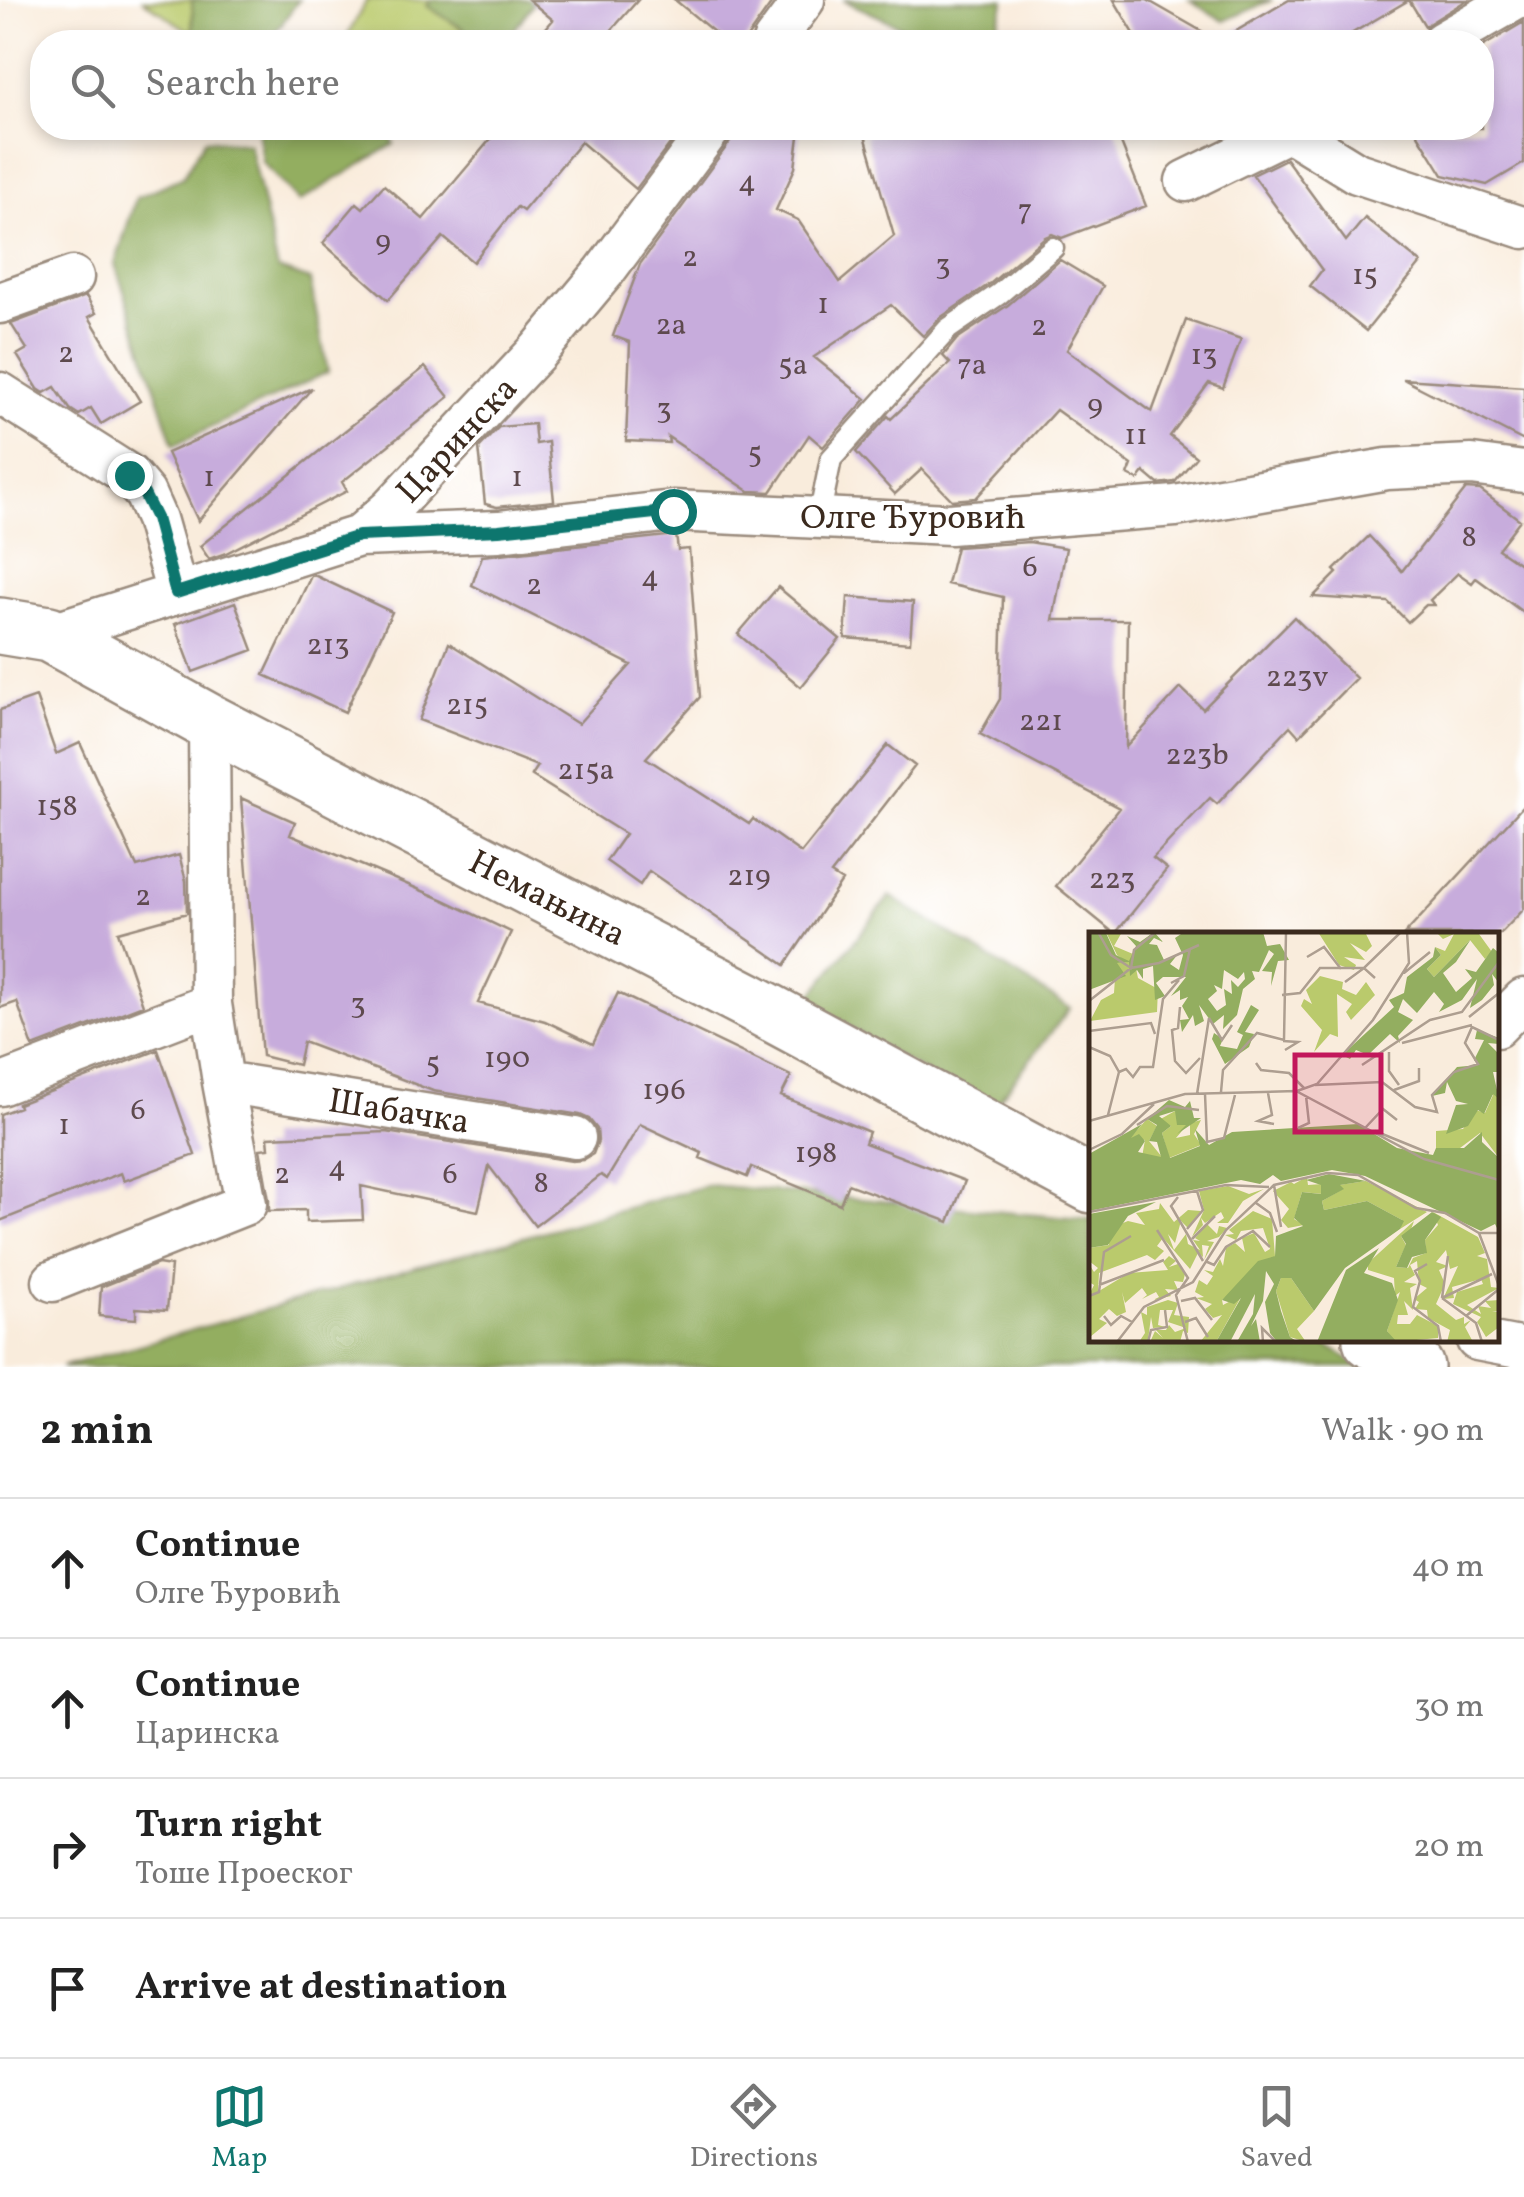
<!DOCTYPE html>
<meta charset="utf-8">
<style>
:root{--surface:#fff;--page:#f2f2f2;--text:#222;--muted:#767676;--line:#e0e0e0;--accent:#0f766e}
body{margin:0;font-family:Vollkorn,serif;background:var(--page);color:var(--text)}
.stop{position:absolute;width:30px;height:30px;margin:-22px;border:8px solid #0f766e;border-radius:50%;background:#fff}
.stop.end{background:#0f766e;border-color:#fff;box-shadow:0 2px 10px #0008}
.list{margin:0;padding:0;list-style:none}
h2{display:flex;justify-content:space-between;align-items:center;height:130px;margin:0;padding:0 40px;font-size:42px}
h2 small{font-size:32px;font-weight:400;color:var(--muted)}
.list li{display:grid;grid-template-columns:65px 1fr auto;gap:30px;align-items:center;box-sizing:border-box;height:140px;padding:0 40px;border-top:2px solid var(--line)}
.list b{display:block;font-size:38px;white-space:nowrap}
.list p{margin:0;font-size:32px;white-space:nowrap;color:var(--muted)}
.list em{font-size:32px;font-style:normal;color:var(--muted)}
.icon{flex:none;width:55px;height:55px;fill:none;stroke:currentColor;stroke-width:2;stroke-linecap:round;stroke-linejoin:round}
.map{position:relative;flex:none;width:1524px;height:1367px;overflow:hidden}
.search{position:absolute;background:var(--surface);box-shadow:0 5px 15px #0003;left:30px;right:30px;top:30px;height:110px;display:flex;align-items:center;gap:25px;box-sizing:border-box;padding:0 35px;border-radius:40px;color:var(--muted);font-size:38px}
.sheet{height:690px;background:var(--surface)}
nav{display:flex;justify-content:space-around;align-items:center;box-sizing:border-box;height:140px;border-top:2px solid var(--line);background:var(--surface);font-size:28px;color:var(--muted)}
nav a{display:grid;justify-items:center;gap:5px}
nav .on{color:var(--accent)}
.map>svg:first-child{display:block}
.green{fill:#baca6c;stroke:#7a7a45;stroke-width:2.5}
.forest{fill:#93ae60;stroke:#676c3f;stroke-width:2.5}
.building{fill:#c7acdc}
.lines{fill:none;stroke-linecap:round;stroke-linejoin:round}
.lane-casing{stroke:#9a8b7d;stroke-width:25}
.street-casing{stroke:#9a8b7d;stroke-width:45}
.secondary-casing{stroke:#9a8b7d;stroke-width:60}
.lane{stroke:#fff;stroke-width:20}
.street{stroke:#fff;stroke-width:40}
.secondary{stroke:#fff;stroke-width:55}
.route{stroke:#0f766e;stroke-width:12}
.labels{text-anchor:middle;stroke-width:8;stroke-linejoin:round;paint-order:stroke}
.number-label{font-size:30px;fill:#5e4a4e}
.street-label{font-size:35px;fill:#3b2a1e;stroke:#fff}
.inset-road{fill:none;stroke:#ad9e90;stroke-width:2.5}
.view{fill:#c2185b;fill-opacity:0.15;stroke:#c2185b;stroke-width:5}
.inset-edge{fill:none;stroke:#3b2a1e;stroke-width:5}
</style>
<div class="map">
<svg width="1524" height="1367" viewBox="0 0 1524 1367">
<rect width="100%" height="100%" fill="#fff"/>
<filter id="ink" filterUnits="userSpaceOnUse"><feTurbulence type="fractalNoise" baseFrequency=".01" numOctaves="2"/><feDisplacementMap in="SourceGraphic" scale="20" xChannelSelector="R" yChannelSelector="G"/><feConvolveMatrix kernelMatrix="1 2 1 2 8 2 1 2 1" color-interpolation-filters="sRGB"/></filter>
<filter id="wash" filterUnits="userSpaceOnUse"><feTurbulence type="fractalNoise" baseFrequency=".0048" numOctaves="4" result="noise"/><feDisplacementMap in="SourceGraphic" scale="40" xChannelSelector="R" yChannelSelector="G"/><feGaussianBlur stdDeviation="2.25" result="paint"/><feColorMatrix in="noise" values="0 0 0 0 0 0 0 0 0 0 0 0 0 0 0 0 0 1.4 0 .05"/><feComposite in="paint" operator="in"/></filter>
<g filter="url(#wash)">
<rect width="100%" height="100%" fill="#f9ecdc"/>
<path class="green" d="M143,0H192L193,34Z
M367,0H431L427,6L481,41L478,42H344Z"/>
<path class="forest" d="M192,0H299L268,42H200L193,34Z
M431,0H536L505,42H484L427,6Z
M843,0H1005L993,42H935Z
M1190,0H1272L1224,21Z
M257,128H386L394,144L299,202L262,162Z
M205,139L249,144L278,269L310,280L328,372L174,445L115,264L136,198L183,177Z
M890,896L1070,1008L990,1111L806,1002Z
M708,1185L1091,1220L1092,1340H1317L1363,1367H61Z"/>
<g id="blocks">
<path class="building" d="M529,0H638L601,42H534L553,20Z
M675,0H774L744,42H726Z
M1114,0H1147L1219,41L1289,0H1409L1337,42H1139Z
M1409,0H1467L1425,26Z
M1524,22V163L1487,185L1443,175L1414,128H1482V47Z
M500,128H682L636,189L581,142L523,211L517,207L473,262L443,237L388,300L323,243L357,203L363,208L384,185L423,219Z
M734,128H800L795,168L776,210L798,220L840,282L894,236L865,135L890,128H1115L1146,206L1062,238L1052,234L1045,237L991,283L940,318L923,336L891,305L814,357L866,399L823,447L809,435L771,492L749,491L668,437L669,443L626,441L630,342L613,336L640,264L730,142Z
M1286,159L1346,241L1365,218L1421,263L1366,331L1310,286L1322,270L1253,175Z
M1060,260L1103,286L1067,350L1152,412L1186,320L1241,339L1223,388L1209,383L1170,436L1196,457L1175,482L1158,484L1144,472L1138,480L1128,475L1132,465L1056,410L976,498L952,500L922,469L895,494L856,452L888,416L891,419L950,363L943,356L957,339L1008,305Z
M86,296L96,313L89,317L140,401L101,424L91,408L79,415L70,409L55,387L44,393L38,389L17,355L27,349L11,324Z
M425,367L449,397L342,482L347,491L226,553L209,559L200,546Z
M1403,379L1524,387V441Z
M312,388L198,521L167,453Z
M534,424L536,444L548,442L554,501L497,507L485,504L479,448L499,427Z
M1466,489L1480,490L1520,520L1498,549L1524,567V613L1476,578L1472,583L1458,573L1430,600L1434,605H1426L1408,622L1388,602L1313,597L1337,573L1334,570L1369,536L1402,571Z
M676,535L678,550L689,549L700,697L646,758L749,824L753,819L801,853L888,745L915,766L831,874L842,881L785,965L649,871L640,885L606,861L625,834L531,775L537,766L419,720L449,643L578,724L631,665L472,585L482,556Z
M1029,542L1066,548L1053,620H1128L1126,747L1181,688L1203,709L1294,617L1356,678L1299,736L1290,726L1217,804L1210,798L1153,858L1167,869L1115,934L1056,886L1119,808L980,734L1000,699L1003,597L947,584L956,547Z
M314,575L392,612L345,712L264,675L311,576Z
M778,587L840,639L801,687L738,634Z
M848,597L913,602L910,643L845,638Z
M235,602L253,650L193,672L175,624Z
M36,697L56,754L80,743L137,867L179,855L186,881L187,913L118,932L143,1005L33,1047L17,1002L0,1008V710Z
M241,798L295,822L290,835L444,900L511,932L478,1003L545,1021L593,1044L618,993L791,1076L781,1096L869,1132L865,1143L965,1181L949,1222L848,1184L840,1204L751,1167L747,1177L700,1158L702,1153L640,1124L607,1179L601,1175L535,1226L489,1166L478,1211L361,1186L363,1220L306,1222V1210L269,1211V1200L260,1149L269,1148L268,1137L386,1132L572,1161L583,1160L593,1154L598,1141L597,1129L589,1119L580,1115L433,1091L303,1042L298,1065L262,1056Z
M1524,805V909L1500,934H1405Z
M158,1050L195,1155L124,1181L121,1173L0,1221V1114L19,1107L18,1104Z
M158,1264L171,1266L167,1310L136,1308V1319L99,1316L101,1287Z"/>
</g>
</g>
<g filter="url(#ink)">
<use href="#blocks" fill-opacity="0" stroke="#9a8b7d" stroke-width="2.5"/>
<g class="lines">
<g class="lane-casing">
<path id="lane" d="M819,518L831,459L948,329L999,294L1053,248"/>
</g>
<g class="street-casing">
<path id="street" d="M773,42L804,0
M1442,42L1515,0
M1289,131L1357,173L1524,228
M1186,181L1295,128
M0,303L73,277
M0,393L129,475L145,494L156,519L177,593
M359,536L499,531L673,511L950,524L1175,506L1387,469L1472,465L1524,472
M49,634L359,536L391,508L538,351L604,272L711,128
M1496,1027L1524,999
M223,1082L575,1138
M0,1085L211,1004
M53,1281L246,1204L223,1082L211,1004L209,722
M1477,1340L1524,1349"/>
</g>
<g class="secondary-casing">
<path id="secondary" d="M0,626L49,634L209,722L747,1000L1092,1185
M1371,1340L1416,1367"/>
</g>
<use href="#lane" class="lane"/>
<use href="#street" class="street"/>
<use href="#secondary" class="secondary"/>
</g>
</g>
<g class="lines" filter="url(#ink)">
<path class="route" d="M129,475L144,494L156,518L176,593L359,536L499,530L673,511"/>
</g>
<g class="labels">
<g class="number-label">
<text x="747" y="191">4</text>
<text x="1025" y="219">7</text>
<text x="383" y="250">9</text>
<text x="690" y="266">2</text>
<text x="943" y="274">3</text>
<text x="1365" y="284">15</text>
<text x="823" y="313">1</text>
<text x="671" y="334">2a</text>
<text x="1039" y="335">2</text>
<text x="66" y="362">2</text>
<text x="1204" y="364">13</text>
<text x="793" y="374">5a</text>
<text x="972" y="374">7a</text>
<text x="1095" y="414">9</text>
<text x="664" y="418">3</text>
<text x="1136" y="444">11</text>
<text x="755" y="462">5</text>
<text x="209" y="486">1</text>
<text x="517" y="486">1</text>
<text x="1469" y="546">8</text>
<text x="1030" y="576">6</text>
<text x="650" y="586">4</text>
<text x="534" y="594">2</text>
<text x="328" y="654">213</text>
<text x="1297" y="686">223v</text>
<text x="467" y="714">215</text>
<text x="1041" y="730">221</text>
<text x="1197" y="764">223b</text>
<text x="586" y="779">215a</text>
<text x="57" y="815">158</text>
<text x="749" y="885">219</text>
<text x="1112" y="888">223</text>
<text x="143" y="905">2</text>
<text x="358" y="1013">3</text>
<text x="507" y="1067">190</text>
<text x="433" y="1072">5</text>
<text x="664" y="1099">196</text>
<text x="138" y="1119">6</text>
<text x="64" y="1134">1</text>
<text x="816" y="1162">198</text>
<text x="337" y="1176">4</text>
<text x="282" y="1183">2</text>
<text x="450" y="1183">6</text>
<text x="541" y="1192">8</text>
</g>
<g class="street-label">
<text transform="translate(456 439) rotate(-47)" y="12">Царинска</text>
<text x="913" y="528">Олге Ђуровић</text>
<text transform="translate(548 897) rotate(27)" y="12">Немањина</text>
<text transform="translate(399 1110) rotate(9)" y="12">Шабачка</text>
</g>
</g>
<g transform="translate(1089 932)">
<rect width="410" height="410" fill="#f9ecdc"/>
<path d="M17,0H33L25,14L44,22L49,46L69,57L68,80L1,89L12,68L25,61L27,31L38,30L28,23ZM229,0H276L283,14L277,20L261,11L276,28L255,25L267,33L265,38L250,33ZM347,0L390,2L403,20L396,27L381,8L345,45L338,37L352,23L346,15L356,19L365,2L354,7ZM231,44L254,50L253,57L267,63L277,50L286,63L262,88L257,80L263,72L248,62L249,105L241,102L225,120L233,98L212,74L215,67L223,72L217,58ZM403,143L410,167V226L391,201L367,219L347,216V199L374,197L387,178L396,181L404,163H391ZM86,179L98,193L87,206L101,203V191L112,188L105,202L112,213L80,226L73,201L82,194L68,189ZM58,187L68,194L60,209L73,225H53L56,208L41,206ZM240,242L218,246L219,253L233,252V262L213,260L205,287L215,293L199,296L192,288L200,277L184,259L202,250L205,252L214,247ZM277,249L338,280L311,297L313,288L278,269L235,278L233,269L254,257L250,253ZM139,254L160,262L175,257L154,269L139,291H128L135,286L132,280L116,291L112,286L114,293L103,305L115,278L110,259ZM71,271L85,290L99,278L112,279L99,296L92,289L86,311L79,302L85,318L97,302L99,312L111,318L104,308L111,309L106,306L118,292L128,302L130,294L138,296L130,305L118,309L125,310L115,328L120,314L113,313L114,325L109,321L101,337L74,306L68,314L75,319L66,328L58,323L10,341L9,360L0,363L5,353L0,350V332L5,340L9,336L0,329V316L20,313L19,308L34,291L39,289L56,293L47,281L70,277ZM164,279L183,287L186,324L133,368L134,373L153,363L127,410H111L133,383L124,386L116,377L123,372L107,366L115,365L106,360L110,348L118,353L124,344L115,338L124,340L131,327L134,334L137,316L146,311L156,320L153,306L165,301L176,320L181,317L174,296L152,299L147,308L136,303L145,302L140,298ZM344,280L389,305L396,321L388,324L398,327L402,355L410,356L378,373L392,382L389,374L402,376L396,369L410,368V379L403,380H410V395L397,405L388,390L392,385L364,372L368,360L394,352L392,347L363,355L365,366L354,367L369,334L361,337L357,318L347,330L359,334L350,338L356,352L347,372L367,388L375,385V392L382,388L376,395L384,410H358L361,398L339,386L338,378L326,377L330,370L325,367L338,356L330,352L328,329L321,333L326,343L315,350L328,352L321,356L324,378L315,369L319,383H309L308,392H321L328,383L349,394V406L306,410L298,399L311,360L306,364L305,346L279,338V331L325,289L320,303L312,304L317,313L307,335L319,336L324,326L337,321L336,308L349,293ZM80,324L87,329L80,335L89,332L96,342L94,350L85,349L89,358L76,357L82,364L64,368L70,365L67,360L53,367L58,363L53,356L36,371L33,360L37,380L28,384L20,377L10,387L18,391L1,405L0,365L40,341L79,338L74,330ZM192,346H202L225,379L208,397L217,410L201,405L187,359ZM79,368L89,371L85,383L100,385L99,401L94,399L91,410L62,408L66,399L74,406L67,398H77L80,393L86,400L97,396L79,390L84,378H71L69,393L76,395L64,396L62,385L59,408L50,410L56,401L52,380L58,383V375Z" fill="#baca6c"/>
<path d="M0,0L17,1L27,23L40,29L47,14L38,4L51,10L65,0L74,10L65,6L60,12L68,13L75,28L89,22L81,32L90,38L94,23L86,6L95,0H174L178,14L191,12L200,28L189,29L182,54L183,40L173,39L185,22L180,18L170,40L163,39L166,47L154,57L148,83L134,97L135,83L124,92L110,73L115,89L106,94L104,83L93,100L91,88L100,87L93,74L99,65L91,68V58L82,64L97,45H74L67,51L76,64L66,68L64,34L54,37V47L48,38L41,44L40,30L28,31L37,44L0,58ZM135,38L149,47L155,40L156,47L149,55L142,48L143,62L135,57L137,73L128,79L119,67L128,59L125,53L133,57ZM382,7L367,30L354,41L367,60L383,46L376,37L387,40L404,16L410,21V51L403,42L405,53L393,68L381,76L388,47L373,68L350,80L355,72L345,60L328,81L314,67L309,80L324,88L309,104L311,111L301,102L279,123L267,118L261,127L253,123L305,75L300,68L315,61L318,45L344,25L346,15L352,23L338,37L345,45ZM162,73L170,78L156,100L165,102L160,115L136,132L123,107L125,101L134,107L131,114L148,117L154,103L148,100ZM388,98L410,106V112L399,111L410,122V140H404L410,167L404,162L395,182L389,178L379,194L357,202L367,173L379,172L367,169L358,150L356,161L343,164L368,135L389,133L385,128L395,108L386,107ZM80,168L96,175L101,169L105,186H112L88,202L97,193H88L86,179L70,184L82,194L73,201L81,226L111,214L106,197L120,213L143,200L269,192L308,216L344,223L347,216H375L393,200V210L410,226V300L406,292L392,299L276,244L243,238L192,249L184,243L171,252L152,248L0,279V222L53,192L42,206L50,202L56,209L49,220L72,225L68,210L60,209L68,193L58,187ZM240,242L277,249L251,253L255,257L233,269L235,278L278,269L315,289L311,297L256,336L225,379L202,346H192L187,359L192,379L201,405L209,410H188L181,401L176,370L185,352L177,339L174,369L162,394L167,387L171,410L149,408L164,382L166,362L141,410H127L152,366L145,372L133,368L169,329L186,324L187,304L214,294L205,286L213,260L232,262V253L217,248ZM67,270L39,284L19,313L0,316V282ZM343,280L352,285L336,308L338,321L323,325L318,336L307,335L317,312L312,304ZM290,316L275,341L303,351L309,368L298,399L307,409L228,410L257,338Z" fill="#93ae60" fill-rule="evenodd"/>
<path class="inset-road" d="M9,0L22,23L42,36L45,18L67,0M218,25L235,15L252,37M315,41L341,20M256,50L275,36L286,46M82,51L95,44L101,17M193,63L211,61L231,36H275L312,0M0,69L42,36L70,31L110,13M91,75L89,96L83,98L86,129L97,141L111,126M380,85L410,61M120,86L133,108L143,93M0,99L62,91L66,102M194,109L209,110L196,118M313,111L383,93M0,115L21,124L30,140L19,183M300,120V139L310,153M167,131L172,138L200,141L216,157M273,133L341,88L373,80L410,30M30,140L37,137L44,145L51,135H64L74,67L90,48M226,153L293,150L326,175L348,180L343,163L365,140L389,132L376,111L383,95L410,108M305,158L330,149V136M208,159L228,152L284,88L320,31L318,0M132,160L134,138L168,101L195,108L197,0M179,161L183,183L169,189L185,192M108,162L120,86M116,162L118,210L135,206L146,163M0,189L96,162L207,159L335,227L410,248M48,193L78,174L110,178M277,195L294,177L308,188M209,196L220,191L217,164M286,199L340,221M0,218L33,202L65,172M185,253L192,295M89,265L82,274L114,329M167,271L181,281L188,300M0,280L137,253L180,255M98,297L114,278L108,259M68,298L99,346L87,363L99,410M390,301L410,354M103,307L126,284M116,329L125,333L137,315L164,299L181,315M338,332L326,339L331,349L324,375L349,394L352,410M10,353L75,328M0,364L10,360L15,320L42,304M353,366L387,391L393,410M353,366L403,342M353,366L359,324M92,369L106,366L123,388M15,384L22,393L32,384L43,390M377,384L410,357M96,390L107,386L119,405M28,410L55,375L104,350L137,298L185,253L238,241L269,243L327,276L356,281L390,301H410M59,410L62,398L78,395L76,378M174,410L173,396L187,410"/>
<path class="view" d="M206,123H292V200H206Z"/>
<rect width="410" height="410" class="inset-edge"/>
</g>
</svg>
<div class="stop" style="left:673px;top:511px"></div>
<div class="stop end" style="left:129px;top:475px"></div>
<div class="search"><svg class="icon" aria-label="search" viewBox="0 0 24 24"><circle cx="10" cy="10" r="6"/><path d="M15 15l6 6"/></svg>Search here</div>
</div>
<section class="sheet">
<h2>2 min<small>Walk · 90 m</small></h2>
<ul class="list">
<li><svg class="icon" aria-label="ahead" viewBox="0 0 24 24"><path d="M12 20V5M6 11l6-6 6 6"/></svg><div><b>Continue</b><p>Олге Ђуровић</p></div><em>40 m</em></li>
<li><svg class="icon" aria-label="ahead" viewBox="0 0 24 24"><path d="M12 20V5M6 11l6-6 6 6"/></svg><div><b>Continue</b><p>Царинска</p></div><em>30 m</em></li>
<li><svg class="icon" aria-label="right" viewBox="0 0 24 24"><path d="M7 20v-9h11M14 6l5 5-5 5"/></svg><div><b>Turn right</b><p>Тоше Проеског</p></div><em>20 m</em></li>
<li><svg class="icon" aria-label="arrive" viewBox="0 0 24 24"><path d="M6 21V4h12l-3 4 3 4H6"/></svg><div><b>Arrive at destination</b></div></li>
</ul>
</section>
<nav>
<a class="on"><svg class="icon" aria-label="map" viewBox="0 0 24 24"><path d="M3 6l6-2 6 2 6-2v14l-6 2-6-2-6 2zM9 4v14M15 6v14"/></svg>Map</a>
<a><svg class="icon" aria-label="directions" viewBox="0 0 24 24"><path d="M12 3l9 9-9 9-9-9zM9 14v-3h6M13 9l2 2-2 2"/></svg>Directions</a>
<a><svg class="icon" aria-label="saved" viewBox="0 0 24 24"><path d="M7 4h10v16l-5-4-5 4z"/></svg>Saved</a>
</nav>
